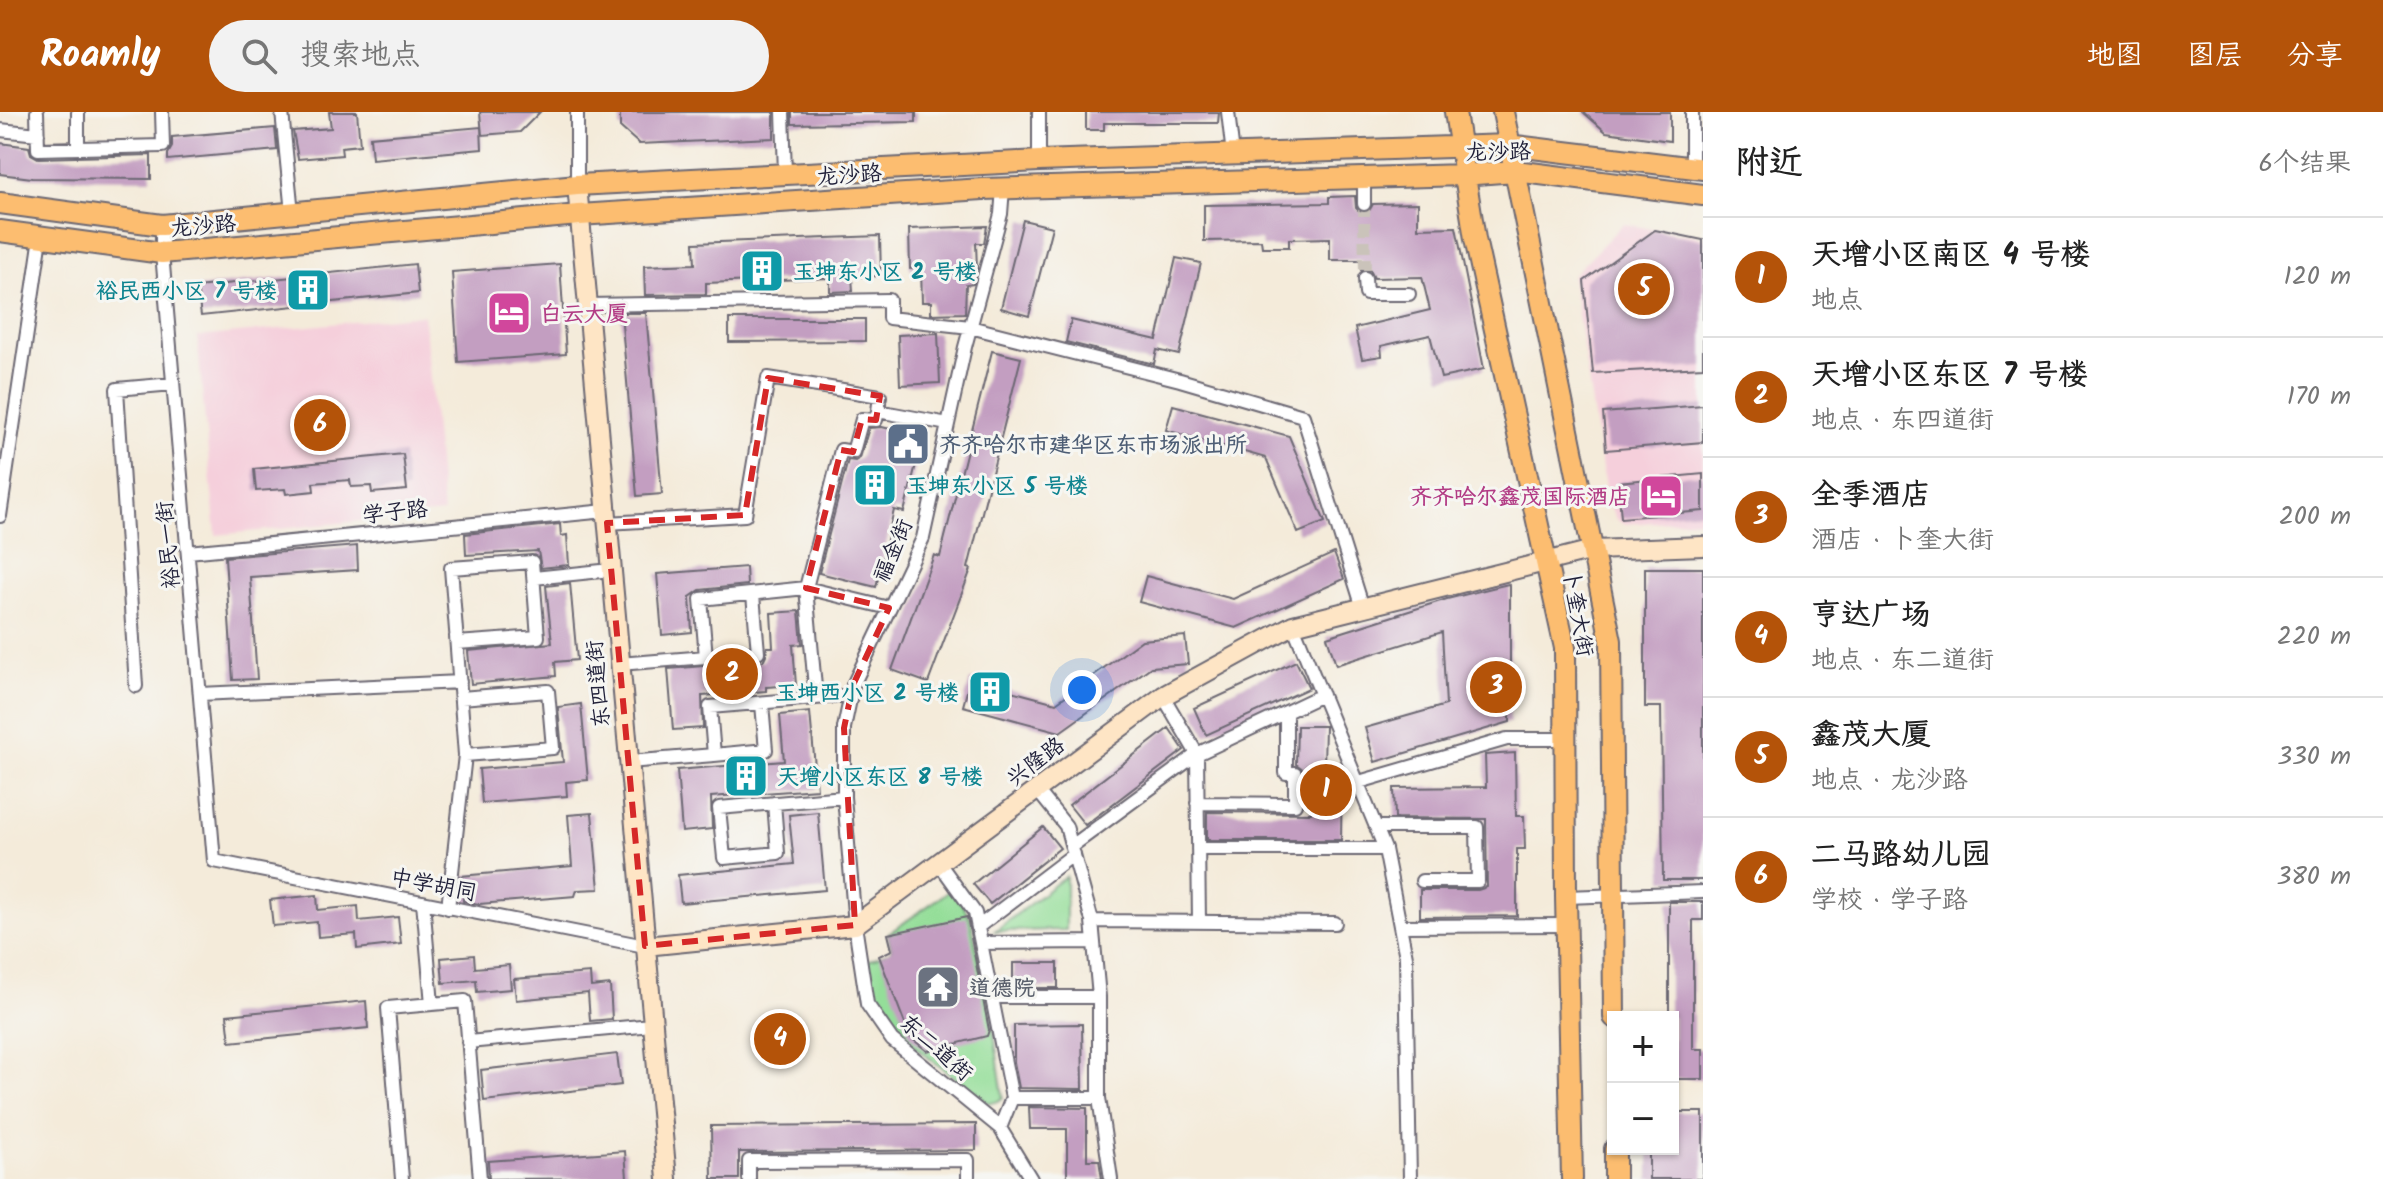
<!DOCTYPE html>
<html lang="zh">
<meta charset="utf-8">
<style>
:root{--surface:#fff;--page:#f2f2f2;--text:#222;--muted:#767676;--line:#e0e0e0;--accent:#b45309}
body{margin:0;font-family:Kalam,"LXGW WenKai TC",sans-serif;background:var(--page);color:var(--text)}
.controls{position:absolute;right:24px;bottom:24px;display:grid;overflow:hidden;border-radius:0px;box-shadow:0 2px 6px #0004}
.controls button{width:72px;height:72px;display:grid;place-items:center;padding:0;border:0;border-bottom:2px solid var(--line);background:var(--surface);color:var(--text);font:40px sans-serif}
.you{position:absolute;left:1082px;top:578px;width:28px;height:28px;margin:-20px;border:6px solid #fff;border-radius:50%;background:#1a73e8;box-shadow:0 0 0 12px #1a73e833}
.badge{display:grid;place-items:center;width:52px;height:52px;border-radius:50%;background:var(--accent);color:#fff;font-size:26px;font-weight:700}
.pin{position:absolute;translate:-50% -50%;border:4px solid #fff;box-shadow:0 2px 8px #0006}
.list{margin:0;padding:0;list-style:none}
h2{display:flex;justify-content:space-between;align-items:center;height:104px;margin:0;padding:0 32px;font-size:34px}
h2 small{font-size:26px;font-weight:400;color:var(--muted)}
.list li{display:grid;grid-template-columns:52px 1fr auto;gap:24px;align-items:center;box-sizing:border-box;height:120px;padding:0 32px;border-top:2px solid var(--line)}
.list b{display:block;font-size:30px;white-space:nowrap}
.list p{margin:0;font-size:26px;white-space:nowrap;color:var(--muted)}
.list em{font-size:26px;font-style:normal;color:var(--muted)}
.icon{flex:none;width:44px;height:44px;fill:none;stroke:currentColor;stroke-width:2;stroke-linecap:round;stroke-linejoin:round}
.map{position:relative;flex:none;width:1703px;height:1067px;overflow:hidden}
header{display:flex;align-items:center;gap:48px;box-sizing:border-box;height:112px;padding:0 40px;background:var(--accent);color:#fff}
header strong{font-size:38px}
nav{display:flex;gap:44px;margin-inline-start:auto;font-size:28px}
.search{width:560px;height:72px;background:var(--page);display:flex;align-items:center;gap:20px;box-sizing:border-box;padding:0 28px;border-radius:44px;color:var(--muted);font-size:30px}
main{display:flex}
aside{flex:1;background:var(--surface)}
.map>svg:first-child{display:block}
.built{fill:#f5cfdb}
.green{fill:#94de99;stroke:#5b806a;stroke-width:2}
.building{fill:#c39ec1}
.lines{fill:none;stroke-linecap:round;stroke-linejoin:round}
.street-tunnel{stroke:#cac3ba;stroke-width:12;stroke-dasharray:12 6;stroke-linecap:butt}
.street-casing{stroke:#6c6873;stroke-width:16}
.secondary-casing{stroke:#6c6873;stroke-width:22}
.primary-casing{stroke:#6c6873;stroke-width:24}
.street{stroke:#fff;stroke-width:12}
.secondary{stroke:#fee5c5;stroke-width:18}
.primary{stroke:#fcbd6f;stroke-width:20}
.marked{fill:none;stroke:#d62828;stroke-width:6;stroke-dasharray:16 10;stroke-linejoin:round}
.labels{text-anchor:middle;stroke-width:6;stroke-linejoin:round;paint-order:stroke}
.street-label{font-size:22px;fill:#22223b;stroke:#f6f6f2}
.culture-label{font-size:22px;font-weight:bold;fill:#0d838f;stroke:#f6f6f2;text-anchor:start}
.hotel-label{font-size:22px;font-weight:bold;fill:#b23c85;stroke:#f6f6f2;text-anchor:start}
.service-label{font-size:22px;font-weight:bold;fill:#4e5e75;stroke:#f6f6f2;text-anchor:start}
.worship-label{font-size:22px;font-weight:bold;fill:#5b616d;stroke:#f6f6f2;text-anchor:start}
</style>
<header>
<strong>Roamly</strong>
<div class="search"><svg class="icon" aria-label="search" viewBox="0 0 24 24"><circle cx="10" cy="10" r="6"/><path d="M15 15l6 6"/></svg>搜索地点</div>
<nav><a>地图</a><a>图层</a><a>分享</a></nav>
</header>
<main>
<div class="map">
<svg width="1703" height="1067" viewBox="0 0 1703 1067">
<rect width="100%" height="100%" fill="#f6f6f2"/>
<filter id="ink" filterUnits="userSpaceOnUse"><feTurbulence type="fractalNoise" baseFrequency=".0125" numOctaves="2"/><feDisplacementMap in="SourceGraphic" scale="16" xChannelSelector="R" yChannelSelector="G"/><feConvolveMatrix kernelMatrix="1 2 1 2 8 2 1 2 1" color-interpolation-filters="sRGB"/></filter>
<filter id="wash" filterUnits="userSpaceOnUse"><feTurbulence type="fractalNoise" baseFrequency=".006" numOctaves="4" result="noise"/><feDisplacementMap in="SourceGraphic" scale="32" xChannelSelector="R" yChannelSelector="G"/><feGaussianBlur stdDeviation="1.8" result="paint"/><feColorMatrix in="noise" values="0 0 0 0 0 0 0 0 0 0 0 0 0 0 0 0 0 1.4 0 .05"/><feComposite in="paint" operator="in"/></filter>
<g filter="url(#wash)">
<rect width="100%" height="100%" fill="#f4ebda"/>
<path class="built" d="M1623,112L1703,125V407L1623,412L1616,407L1607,388L1572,164Z
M424,203L443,401L216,423L197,225Z"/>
<path class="green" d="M1066,764V818L995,819Z
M952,777L970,805L992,907L1003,985C998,991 994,991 987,990L895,920L884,903L867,849L892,839L888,822Z"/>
<g id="blocks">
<path class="building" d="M329,0H357L360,33L341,35L342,43L298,47L293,19L331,16Z
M480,0H540L520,20L482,23Z
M620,0H774V26L639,32L620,15Z
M792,0H916V10L792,12Z
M1086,0H1219L1218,11H1104V18H1086Z
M1583,0H1670V29L1606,20Z
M481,15L482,37L372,47L370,25Z
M275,16L277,38L168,48V42L172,35V25Z
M0,31L29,35L31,42L38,46L151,43V67L32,66L0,62Z
M1355,84L1356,96L1360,100L1369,99L1373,92L1418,91V116L1456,115L1484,257L1441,266L1430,223L1381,234L1382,244L1362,247L1355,216L1430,198L1422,165L1374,166L1370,158H1361V148H1330V126L1289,127V135H1262L1261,128L1204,129V93L1329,91V85Z
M1023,108L1052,115L1029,204L1001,196Z
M987,114L984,131H976L977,157L973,172L966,173L965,201L931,202V190H922L921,156L910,157L909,117Z
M1655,118L1703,128V255L1593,261L1584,169Z
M880,124L881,164L852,165L853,179L830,180V166L706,171V182L645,183L644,154L695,152L694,131Z
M1176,146L1201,151L1179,243L1157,238L1154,252L1066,230L1071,208L1157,228Z
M415,152L418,181L201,204L197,175Z
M560,152L566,242L458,250L452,160Z
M621,201H646L662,382L637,384Z
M729,207H865V229L729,230Z
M938,221L940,271L900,273L898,223Z
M992,239L1021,246L968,456L971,457L928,571L892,558L934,443L940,445Z
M1173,293L1289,324L1325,410L1298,421L1266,346L1166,318Z
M1703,293V330L1606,338L1603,301Z
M882,315L923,325L904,400L894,398L876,475L819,461L848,348L855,349L860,346L869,316Z
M403,342L407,378L372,381L371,374L351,375L350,368L313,371L314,379L286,382L285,377L256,379L254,357Z
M1703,362V399L1621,406L1618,370Z
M560,412L561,424L567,423L569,453L541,456L538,439L466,443L465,422Z
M357,434L358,458L250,465L257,567L233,568L225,445Z
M1334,441L1344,467L1236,516L1139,490L1146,464L1233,487Z
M746,455L747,473L700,478L690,485L692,520L662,523L657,462Z
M1645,456H1703V768H1663L1661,595H1645Z
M570,471L577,548L555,550L556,564L471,572L468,539L552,531L546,474Z
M1508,472L1510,474V610L1375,650L1365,616L1446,593L1442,520L1336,553L1327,525L1447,487Z
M799,499L802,532L793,533L796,573L766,575V579L702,584L703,616L673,618L668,557L763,549L766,543L767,535H773L771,501Z
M1185,524L1188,552L1151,555L1060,620L963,594L970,568L1056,591L1142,528Z
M1296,549L1309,576L1206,623L1194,596Z
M581,592L588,668L566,670L567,684L482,691L479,657L563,650L558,595Z
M810,600L817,677L711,685L712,717L682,720L677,658L784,649L780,603Z
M1297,614H1325L1324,654H1341L1342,656L1341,728H1207V700L1311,701V657H1303L1296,652Z
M1169,616L1184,638L1085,713L1069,693Z
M1515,641L1516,704H1524L1525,737H1517V804L1420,805V778H1478L1487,775L1486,707L1395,706L1394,676L1486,675L1485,643Z
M818,700L825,778L681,791L678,763L794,752L789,703Z
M592,701L599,777L577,778L575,784L479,792L463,789L461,764L572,754L568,703Z
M1043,715L1060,736L990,792L973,772Z
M317,783L318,798L358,794L359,809L398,805L401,832L357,837L356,822L318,825L317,810L273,814L270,788Z
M1669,790H1703V808H1693V937H1703V967H1673V905H1669Z
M967,805L989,918L987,924L927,939L910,925L879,844L892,838L888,822Z
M474,843L475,856L509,853L511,877L477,880L476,868L443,871L441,846Z
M1013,851H1058V876H1013Z
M590,861L591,875L610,873L612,907L590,909L588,881L516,888L514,867Z
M366,889L368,916L230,930L227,903Z
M1082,912L1083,977L1019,976L1014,950V913Z
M617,942L621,973L484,989L481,958Z
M1029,995L1087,996V1048H1099L1102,1067H1067V1017H1030Z
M1673,1000H1703V1067H1649V1037H1673Z
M976,1012V1038L739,1040V1067H712L711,1014Z
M625,1039L627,1066L489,1067L488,1049Z"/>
</g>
</g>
<g filter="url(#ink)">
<use href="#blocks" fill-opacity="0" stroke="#6c6873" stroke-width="2"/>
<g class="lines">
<path class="street-tunnel" d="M1364,92L1365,166"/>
<g class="street-casing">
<path id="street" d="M37,0L38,37L163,34L162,0
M78,0V36
M282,0L292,101
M783,0L785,62
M1039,0V49
M1228,0L1233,43
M1692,0V56
M0,18L38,22
M1364,66V92
M577,73V0
M1003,76L1001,102L965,235L923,426L853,573L844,616V685L855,813L867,892L892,928L1000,1016L1031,1067
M162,113V141L214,749L645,834
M1365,166L1366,182H1409
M587,193L889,188V206L970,215L1180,268L1303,304L1363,496
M0,404L41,125
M607,411L745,403L768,266L880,284L878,299
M188,440L606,399
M532,450L538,525L457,531L451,456Z
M534,466L611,458
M889,496L806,476L841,338L853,340L862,307L876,308L878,299L948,312
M1293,513L1385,737L1406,845L1410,1067
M706,545L758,540L753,483
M619,552L706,545L701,487L806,476L816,586
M136,574L117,277L173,272
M200,582L460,570
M1163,584L1197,642L1199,810
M461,586L548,579L553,636L465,643
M762,592L766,638L714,643L710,595L851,583
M628,650L714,643
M1359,670L1507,627H1565
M1037,678L1066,714L1092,809
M774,691L778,741L724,746L719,696L844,685
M1197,691L1295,692V661H1286V600
M1376,715H1477L1478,769H1422
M1072,734L1197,642L1322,583
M1198,737H1385
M939,751L975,801L1012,986L1000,1016
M1566,785L1703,780
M423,790L432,892
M448,796L465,643L456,524
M1400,814L1566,813
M978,815L1074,742
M981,831L1094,830
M993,885H1099
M468,930L652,913
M1012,986H1099V885L1092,809L1335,811
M1099,986L1111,1067
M402,1067L388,896L465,889L480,1067
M749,1067V1049L968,1048V1067"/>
</g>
<g class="secondary-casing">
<path id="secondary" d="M577,73L667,1067
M645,834L855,813L1163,584L1293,513L1593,438L1703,434"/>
</g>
<g class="primary-casing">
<path id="primary" d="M1455,0L1475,127L1565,536L1566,785L1572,1067
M1503,0L1611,529L1614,905
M0,91L162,113L577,73L1039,49L1508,33L1703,57
M0,119L162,141L579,103L983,77L1463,63L1515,59L1703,83
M1615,1037V1067"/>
</g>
<use href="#street" class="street"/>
<use href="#secondary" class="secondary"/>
<use href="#primary" class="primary"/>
</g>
</g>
<path class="marked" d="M768,266L880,284L876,308L862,307L853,340L841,338L806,476L889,496L853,573L844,616L855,813L645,834L607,411L745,403Z"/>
<defs>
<g id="building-square" transform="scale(2.3)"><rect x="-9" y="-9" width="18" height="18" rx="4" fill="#0f9aa8" stroke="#f6f6f2"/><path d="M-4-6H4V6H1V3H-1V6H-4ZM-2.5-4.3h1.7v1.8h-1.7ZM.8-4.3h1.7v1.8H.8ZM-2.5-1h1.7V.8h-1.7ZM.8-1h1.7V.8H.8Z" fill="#fff"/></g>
<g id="hotel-square" transform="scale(2.3)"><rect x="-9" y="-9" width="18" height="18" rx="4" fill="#d1479c" stroke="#f6f6f2"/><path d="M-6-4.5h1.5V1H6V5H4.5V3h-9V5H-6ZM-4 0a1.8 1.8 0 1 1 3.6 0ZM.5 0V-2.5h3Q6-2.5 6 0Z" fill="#fff"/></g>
<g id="civic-square" transform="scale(2.3)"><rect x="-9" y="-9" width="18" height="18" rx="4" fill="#5c6f8a" stroke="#f6f6f2"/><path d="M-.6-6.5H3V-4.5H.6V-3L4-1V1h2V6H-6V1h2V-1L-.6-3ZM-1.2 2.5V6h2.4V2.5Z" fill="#fff"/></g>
<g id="temple-square" transform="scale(2.3)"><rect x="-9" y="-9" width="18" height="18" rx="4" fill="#6b7280" stroke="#f6f6f2"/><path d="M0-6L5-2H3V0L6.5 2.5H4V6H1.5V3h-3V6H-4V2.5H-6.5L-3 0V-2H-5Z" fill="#fff"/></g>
</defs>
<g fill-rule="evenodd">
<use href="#building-square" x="762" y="159"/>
<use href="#building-square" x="308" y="178"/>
<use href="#hotel-square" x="509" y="201"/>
<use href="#civic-square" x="908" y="332"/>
<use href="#building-square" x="875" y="373"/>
<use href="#hotel-square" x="1661" y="384"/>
<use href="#building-square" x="990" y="580"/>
<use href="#building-square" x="746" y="664"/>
<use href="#temple-square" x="938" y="875"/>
</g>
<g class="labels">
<g class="street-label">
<text transform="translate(1498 39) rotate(-1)" y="8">龙沙路</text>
<text transform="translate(849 62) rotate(-4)" y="8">龙沙路</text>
<text transform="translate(203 113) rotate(-5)" y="8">龙沙路</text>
<text transform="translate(395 399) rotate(-6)" y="8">学子路</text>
<text transform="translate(167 433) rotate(-95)" y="8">裕民一街</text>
<text transform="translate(892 438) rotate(-67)" y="8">福金街</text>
<text transform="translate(1579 501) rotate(80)" y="8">卜奎大街</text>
<text transform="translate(597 572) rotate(-95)" y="8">东四道街</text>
<text transform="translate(1035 649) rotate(-37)" y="8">兴隆路</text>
<text transform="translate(434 772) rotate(11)" y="8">中学胡同</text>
<text transform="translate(937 935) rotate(41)" y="8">东二道街</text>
</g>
<g class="culture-label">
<text x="793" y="167">玉坤东小区 2 号楼</text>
<text x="277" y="186" text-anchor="end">裕民西小区 7 号楼</text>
<text x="906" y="381">玉坤东小区 5 号楼</text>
<text x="959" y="588" text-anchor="end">玉坤西小区 2 号楼</text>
<text x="777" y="672">天增小区东区 8 号楼</text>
</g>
<g class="hotel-label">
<text x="540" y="209">白云大厦</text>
<text x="1630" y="392" text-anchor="end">齐齐哈尔鑫茂国际酒店</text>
</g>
<g class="service-label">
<text x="939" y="340">齐齐哈尔市建华区东市场派出所</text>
</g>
<g class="worship-label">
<text x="969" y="883">道德院</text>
</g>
</g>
</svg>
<div class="controls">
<button>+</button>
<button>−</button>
</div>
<div class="you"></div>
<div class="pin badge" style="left:1326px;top:678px">1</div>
<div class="pin badge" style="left:732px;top:562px">2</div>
<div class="pin badge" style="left:1496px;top:575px">3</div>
<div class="pin badge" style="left:780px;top:927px">4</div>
<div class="pin badge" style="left:1644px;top:177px">5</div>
<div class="pin badge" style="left:320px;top:313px">6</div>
</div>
<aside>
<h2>附近<small>6个结果</small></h2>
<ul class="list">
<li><span class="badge">1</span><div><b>天增小区南区 4 号楼</b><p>地点</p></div><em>120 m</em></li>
<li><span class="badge">2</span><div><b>天增小区东区 7 号楼</b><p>地点 · 东四道街</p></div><em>170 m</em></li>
<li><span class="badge">3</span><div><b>全季酒店</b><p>酒店 · 卜奎大街</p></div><em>200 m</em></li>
<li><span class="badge">4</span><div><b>亨达广场</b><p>地点 · 东二道街</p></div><em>220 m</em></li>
<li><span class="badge">5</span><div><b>鑫茂大厦</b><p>地点 · 龙沙路</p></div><em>330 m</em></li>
<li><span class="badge">6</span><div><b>二马路幼儿园</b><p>学校 · 学子路</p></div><em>380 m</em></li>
</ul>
</aside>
</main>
